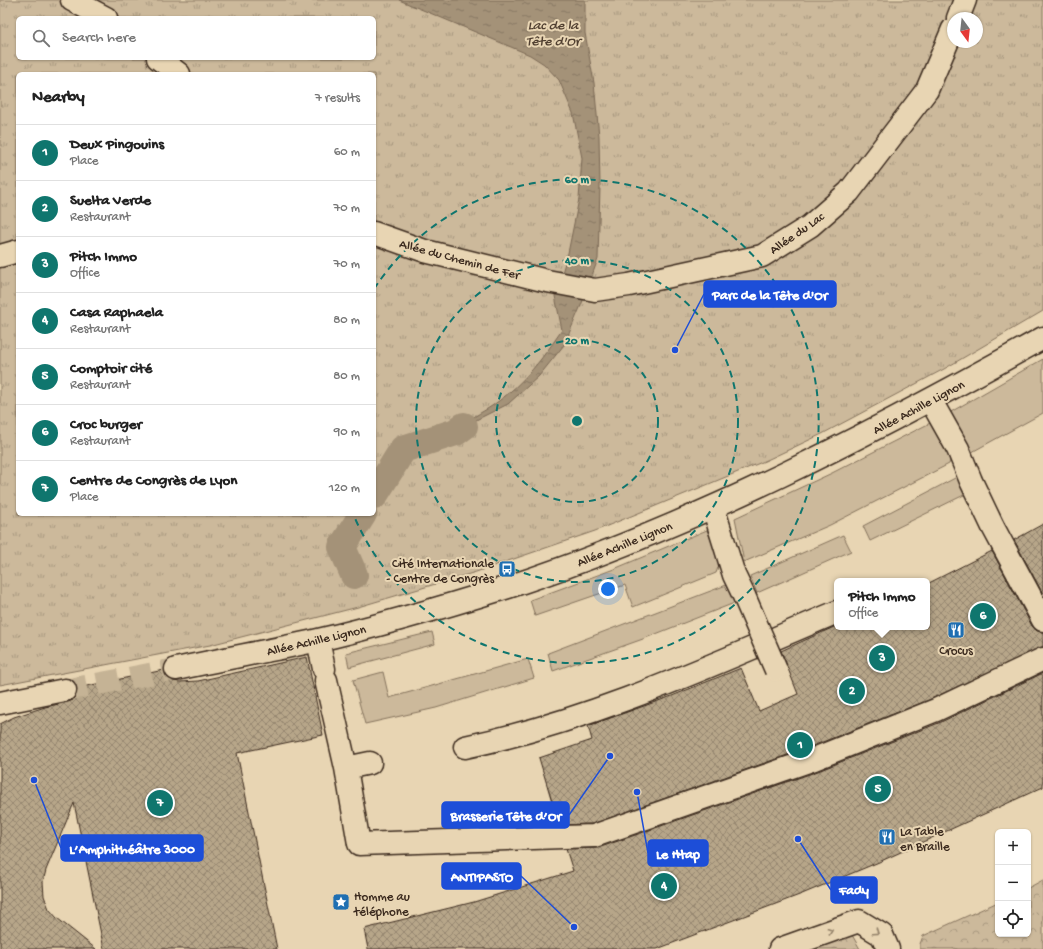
<!DOCTYPE html>
<meta charset="utf-8">
<style>
:root{--surface:#fff;--page:#f6f6f6;--text:#222;--muted:#767676;--line:#e0e0e0;--accent:#0f766e}
body{margin:0;font-family:"Gochi Hand",sans-serif;background:var(--page);color:var(--text)}
.controls{position:absolute;right:12px;bottom:12px;display:grid;overflow:hidden;border-radius:6px;box-shadow:0 1px 3px #0004}
.controls button{width:36px;height:36px;display:grid;place-items:center;padding:0;border:0;border-bottom:1px solid var(--line);background:var(--surface);color:var(--text);font:20px sans-serif}
.compass{position:absolute;left:947px;top:12px;width:36px;height:36px;border-radius:50%;background:var(--surface);box-shadow:0 1px 3px #0004;rotate:165deg}
.you{position:absolute;left:608px;top:589px;width:14px;height:14px;margin:-10px;border:3px solid #fff;border-radius:50%;background:#1a73e8;box-shadow:0 0 0 6px #1a73e833}
.badge{display:grid;place-items:center;width:26px;height:26px;border-radius:50%;background:var(--accent);color:#fff;font-size:13px;font-weight:700}
.pin{position:absolute;translate:-50% -50%;border:2px solid #fff;box-shadow:0 1px 4px #0006}
.popup{position:absolute;left:834px;top:578px;width:96px;height:52px;box-sizing:border-box;display:grid;place-content:center;border-radius:6px;background:var(--surface);filter:drop-shadow(0 1px 3px #0005);font-size:13px;white-space:nowrap;color:var(--muted)}
.popup b{font-size:15px;color:var(--text)}
.popup::after{content:'';position:absolute;left:50%;top:100%;margin-left:-8px;border:8px solid transparent;border-top-color:var(--surface)}
.list{margin:0;padding:0;list-style:none}
h2{display:flex;justify-content:space-between;align-items:center;height:52px;margin:0;padding:0 16px;font-size:17px}
h2 small{font-size:13px;font-weight:400;color:var(--muted)}
.list li{display:grid;grid-template-columns:26px 1fr auto;gap:12px;align-items:center;box-sizing:border-box;height:56px;padding:0 16px;border-top:1px solid var(--line)}
.list b{display:block;font-size:15px;white-space:nowrap}
.list p{margin:0;font-size:13px;white-space:nowrap;color:var(--muted)}
.list em{font-size:13px;font-style:normal;color:var(--muted)}
.icon{flex:none;width:22px;height:22px;fill:none;stroke:currentColor;stroke-width:2;stroke-linecap:round;stroke-linejoin:round}
.map{position:relative;flex:none;width:1043px;height:949px;overflow:hidden}
.search{position:absolute;background:var(--surface);box-shadow:0 1px 3px #0004;left:16px;top:16px;width:360px;height:44px;display:flex;align-items:center;gap:10px;box-sizing:border-box;padding:0 14px;border-radius:6px;color:var(--muted);font-size:15px}
.panel{position:absolute;background:var(--surface);box-shadow:0 1px 3px #0004;left:16px;top:72px;width:360px;height:444px;border-radius:6px}
.map>svg:first-child{display:block}
.green{fill:#ccb99b;stroke:#84725c}
.forest{fill:url(#forest-crowns);stroke:#84725c}
.park{fill:url(#park-tufts);stroke:#84725c;fill-rule:evenodd}
.water{fill:url(#water-ripples);stroke:#7a6854}
.lines{fill:none;stroke-linecap:round;stroke-linejoin:round}
.canal{stroke:#a49278;stroke-width:28}
.building{fill:url(#building-cross-hatch);stroke:#3b2a1e}
.minor-tunnel{stroke:#c5b395;stroke-width:22;stroke-dasharray:22 11;stroke-linecap:butt}
.minor-casing{stroke:#3b2a1e;stroke-width:25}
.minor{stroke:#e8d5b3;stroke-width:22}
.minor-bridge-casing{stroke:#3b2a1e;stroke-width:25;stroke-linecap:butt}
.minor-bridge{stroke:#e8d5b3;stroke-width:22}
.oneway{stroke:#928068}
.ring{fill:none;stroke:#0f766e;stroke-width:2;stroke-dasharray:7 5}
.labels{text-anchor:middle;stroke-width:4;stroke-linejoin:round;paint-order:stroke}
.street-label{font-size:13px;fill:#3b2a1e;stroke:#e8d5b3}
.poi-label{font-size:13px;fill:#3b2a1e;stroke:#e8d5b3;text-anchor:start}
.water-label{font-size:14px;font-style:italic;fill:#503f30;stroke:#e8d5b3}
.centre{fill:#0f766e;stroke:#e8d5b3;stroke-width:2}
.ring-label{font-size:12px;text-anchor:middle;font-weight:bold;fill:#0f766e;stroke:#e8d5b3;stroke-width:4;stroke-linejoin:round;paint-order:stroke}
.leader{fill:none;stroke:#1d4ed8;stroke-width:1.5}
.callout-dot{fill:#1d4ed8;stroke:#e8d5b3;stroke-width:1.5}
.callout{fill:#1d4ed8;stroke:#1d4ed8;stroke-width:1.5}
.callout-label{font-size:14px;text-anchor:middle;font-weight:bold;fill:#fff}
</style>
<div class="map">
<svg width="1043" height="949" viewBox="0 0 1043 949">
<defs>
<pattern id="forest-crowns" width="20" height="18" patternUnits="userSpaceOnUse"><rect width="20" height="18" fill="#ccb99b"/><path d="M2 6a3 3 0 1 1 6 0M12 15a3 3 0 1 1 6 0" fill="none" stroke="#a7977e"/></pattern>
<pattern id="park-tufts" width="24" height="20" patternUnits="userSpaceOnUse"><rect width="24" height="20" fill="#ccb99b"/><path d="M3 7l-1-3M5 7V3M7 7l1-3M15 17l-1-3M17 17v-4M19 17l1-3" fill="none" stroke="#a7977e"/></pattern>
<pattern id="water-ripples" width="26" height="14" patternUnits="userSpaceOnUse"><rect width="26" height="14" fill="#a49278"/><path d="M2 4q2-2 4 0t4 0M15 11q2-2 4 0t4 0" fill="none" stroke="#877762"/></pattern>
<pattern id="building-cross-hatch" width="8" height="8" patternUnits="userSpaceOnUse"><rect width="8" height="8" fill="#b7a689"/><path d="M0 0l8 8M0 8l8-8" fill="none" stroke="#96876f"/></pattern>
</defs>
<rect width="100%" height="100%" fill="#e8d5b3"/>
<filter id="ink" filterUnits="userSpaceOnUse"><feTurbulence type="fractalNoise" baseFrequency=".025" numOctaves="2"/><feDisplacementMap in="SourceGraphic" scale="8" xChannelSelector="R" yChannelSelector="G"/><feConvolveMatrix kernelMatrix="1 2 1 2 8 2 1 2 1" color-interpolation-filters="sRGB"/></filter>
<g filter="url(#ink)">
<path class="green" d="M1043,359V413L972,452L949,413Z
M934,421L952,454L949,464L830,525L744,562L735,518L832,473Z
M957,477L966,494L870,541L863,526Z
M707,530L720,562L716,573L633,607L625,585L535,616L530,600L614,569Z
M843,535L851,551L757,593L750,576Z
M729,584L737,602L643,639L553,671L548,653Z
M432,632L435,644L349,667L346,653Z
M528,659L534,678L436,708L365,724L353,680L383,672L389,698Z"/>
<path class="forest" d="M1043,880V949H920V944L923,936L998,902V934H1028V888Z
M852,935L860,949H808Z"/>
<path class="park" d="M0,0H1043V311L944,369L822,434L767,460L595,531L476,572L358,607L210,645L0,685ZM18,18H374V58H18ZM953,18H977V42H953ZM18,74H374V514H18Z"/>
<path class="water" d="M399,0H585V33L594,83L599,136L600,186L598,259L582,303L564,345L539,376L508,404L464,426C473,415 486,411 496,403C524,383 543,358 562,330L555,296L568,253L579,199L582,158L573,113L559,80L544,64L530,55Z"/>
<g class="lines">
<path class="canal" d="M374,496L403,449L456,432L464,426
M354,575L342,547L363,514"/>
</g>
<path class="building" d="M1043,524V594L1014,540Z
M992,551L1032,626L1037,631L1043,632V647L931,699L810,747L592,824L559,825L539,758L592,740L588,726L672,696L741,668L759,711L798,694L781,651L834,627H927V584Z
M307,657L323,735L237,753L277,949H104L74,803L46,870L43,882L44,896L49,909L57,918L96,949H0V724L14,717L45,707L68,702L73,700L77,694V688L164,670L166,677L173,681L180,682L198,681Z
M1043,673V787L879,862L802,894L657,949H368L364,929L474,902L573,871L566,849L598,848L818,771L941,722Z"/>
<g class="lines">
<path class="minor-tunnel" d="M65,690L176,669"/>
<g class="minor-casing">
<path id="minor" d="M72,0L106,18
M958,18L965,0
M158,58L179,74
M374,233L425,251L547,281L595,290L629,285L762,256L810,226L849,192L927,90L953,29
M0,256L18,251
M931,401L958,449L971,481L993,527L1043,620
M713,507L734,575L745,598
M318,640L324,669
M176,669C222,659 268,651 314,641C380,626 444,607 508,587C696,525 871,434 1043,338
M326,680L346,768L359,844L594,836L814,759L936,710L1043,659
M0,703L65,690
M465,747C594,720 716,663 837,612
M346,768L370,763
M780,949L859,921L882,935L888,949"/>
</g>
<use href="#minor" class="minor"/>
<g class="minor-bridge-casing">
<path id="minor-bridge" d="M745,598L776,670"/>
</g>
<use href="#minor-bridge" class="minor-bridge"/>
</g>
<defs><path id="oneway-chevron" d="M-2-3.5L2.5 0L-2 3.5" fill="none" stroke-width="1.6" stroke-linecap="round" stroke-linejoin="round"/></defs>
<g class="oneway">
<use href="#oneway-chevron" transform="translate(830 931) rotate(-20)"/>
<use href="#oneway-chevron" transform="translate(876 932) rotate(34)"/>
</g>
</g>
<g class="ring">
<circle cx="577" cy="421" r="81"/>
<circle cx="577" cy="421" r="161"/>
<path d="M374 289A242 242 0 1 1 354 516"/>
</g>
<defs>
<g id="bus-square" transform="scale(0.9)"><rect x="-9" y="-9" width="18" height="18" rx="4" fill="#1f6fb2" stroke="#e8d5b3"/><path d="M-5-6H5V4H4V6H2V4H-2V6H-4V4H-5ZM-3.5-4V0h7V-4ZM-3.5 1.2v1.5H-2V1.2ZM2 1.2v1.5H3.5V1.2Z" fill="#fff"/></g>
<g id="restaurant-square" transform="scale(0.9)"><rect x="-9" y="-9" width="18" height="18" rx="4" fill="#1f6fb2" stroke="#e8d5b3"/><path d="M-5-6h1v4h1v-4h1v4h1v-4h1v5L-1.5 .5V6h-2V.5L-5-1ZM5-6V6H3V1.5H1.5Q1.5-4 5-6Z" fill="#fff"/></g>
<g id="sight-square" transform="scale(0.9)"><rect x="-9" y="-9" width="18" height="18" rx="4" fill="#1f6fb2" stroke="#e8d5b3"/><path d="M0-6L1.8-2.2L6-1.7L2.9 1.2L3.7 5.4L0 3.3L-3.7 5.4L-2.9 1.2L-6-1.7L-1.8-2.2Z" fill="#fff"/></g>
</defs>
<g fill-rule="evenodd">
<use href="#bus-square" x="507" y="569"/>
<use href="#restaurant-square" x="956" y="630"/>
<use href="#restaurant-square" x="887" y="837"/>
<use href="#sight-square" x="341" y="902"/>
</g>
<g class="labels">
<g class="street-label">
<text transform="translate(796 232) rotate(-35)" y="5">Allée du Lac</text>
<text transform="translate(460 258) rotate(15)" y="5">Allée du Chemin de Fer</text>
<text transform="translate(918 406) rotate(-28)" y="5">Allée Achille Lignon</text>
<text transform="translate(624 543) rotate(-22)" y="5">Allée Achille Lignon</text>
<text transform="translate(316 639) rotate(-13)" y="5">Allée Achille Lignon</text>
</g>
<g class="poi-label">
<text x="494" y="567" text-anchor="end">Cité Internationale<tspan x="494" dy="15">- Centre de Congrès</tspan></text>
<text x="956" y="654" text-anchor="middle">Crocus</text>
<text x="900" y="835">La Table<tspan x="900" dy="15">en Braille</tspan></text>
<text x="354" y="900">Homme au<tspan x="354" dy="15">téléphone</tspan></text>
</g>
<g class="water-label">
<text x="553" y="29">Lac de la<tspan x="553" dy="16">Tête d'Or</tspan></text>
</g>
</g>
<circle cx="577" cy="421" r="6" class="centre"/>
<g class="ring-label">
<text x="577" y="183">60 m</text>
<text x="577" y="264">40 m</text>
<text x="577" y="344">20 m</text>
</g>
<path class="leader" d="M675 350L704 294M610 756L569 815M34 780L61 848M637 792L648 853M574 927L521 876M798 839L831 890"/>
<g class="callout-dot">
<circle cx="675" cy="350" r="4"/>
<circle cx="610" cy="756" r="4"/>
<circle cx="34" cy="780" r="4"/>
<circle cx="637" cy="792" r="4"/>
<circle cx="574" cy="927" r="4"/>
<circle cx="798" cy="839" r="4"/>
</g>
<g class="callout">
<rect x="704" y="281" width="132" height="26" rx="4"/>
<rect x="442" y="802" width="127" height="26" rx="4"/>
<rect x="61" y="835" width="142" height="26" rx="4"/>
<rect x="648" y="840" width="60" height="26" rx="4"/>
<rect x="442" y="863" width="79" height="26" rx="4"/>
<rect x="831" y="877" width="46" height="26" rx="4"/>
</g>
<g class="callout-label">
<text x="770" y="299">Parc de la Tête d'Or</text>
<text x="506" y="820">Brasserie Tête d’Or</text>
<text x="132" y="853">L’Amphithéâtre 3000</text>
<text x="678" y="858">Le Htap</text>
<text x="482" y="881">ANTIPASTO</text>
<text x="854" y="894">Fady</text>
</g>
</svg>
<div class="controls">
<button>+</button>
<button>−</button>
<button><svg class="icon" aria-label="locate" viewBox="0 0 24 24"><circle cx="12" cy="12" r="6"/><path d="M12 2v4M12 18v4M2 12h4M18 12h4"/></svg></button>
</div>
<svg class="compass" viewBox="-18 -18 36 36"><path d="M0-13l5 13h-10z" fill="#e53935"/><path d="M0 13l5-13h-10z" fill="#767676"/></svg>
<div class="you"></div>
<div class="pin badge" style="left:800px;top:745px">1</div>
<div class="pin badge" style="left:852px;top:691px">2</div>
<div class="pin badge" style="left:882px;top:658px">3</div>
<div class="popup"><b>Pitch Immo</b>Office</div>
<div class="pin badge" style="left:664px;top:886px">4</div>
<div class="pin badge" style="left:878px;top:789px">5</div>
<div class="pin badge" style="left:983px;top:616px">6</div>
<div class="pin badge" style="left:160px;top:803px">7</div>
<div class="search"><svg class="icon" aria-label="search" viewBox="0 0 24 24"><circle cx="10" cy="10" r="6"/><path d="M15 15l6 6"/></svg>Search here</div>
<section class="panel">
<h2>Nearby<small>7 results</small></h2>
<ul class="list">
<li><span class="badge">1</span><div><b>Deux Pingouins</b><p>Place</p></div><em>60 m</em></li>
<li><span class="badge">2</span><div><b>Suelta Verde</b><p>Restaurant</p></div><em>70 m</em></li>
<li><span class="badge">3</span><div><b>Pitch Immo</b><p>Office</p></div><em>70 m</em></li>
<li><span class="badge">4</span><div><b>Casa Raphaela</b><p>Restaurant</p></div><em>80 m</em></li>
<li><span class="badge">5</span><div><b>Comptoir cité</b><p>Restaurant</p></div><em>80 m</em></li>
<li><span class="badge">6</span><div><b>Croc burger</b><p>Restaurant</p></div><em>90 m</em></li>
<li><span class="badge">7</span><div><b>Centre de Congrès de Lyon</b><p>Place</p></div><em>120 m</em></li>
</ul>
</section>
</div>
